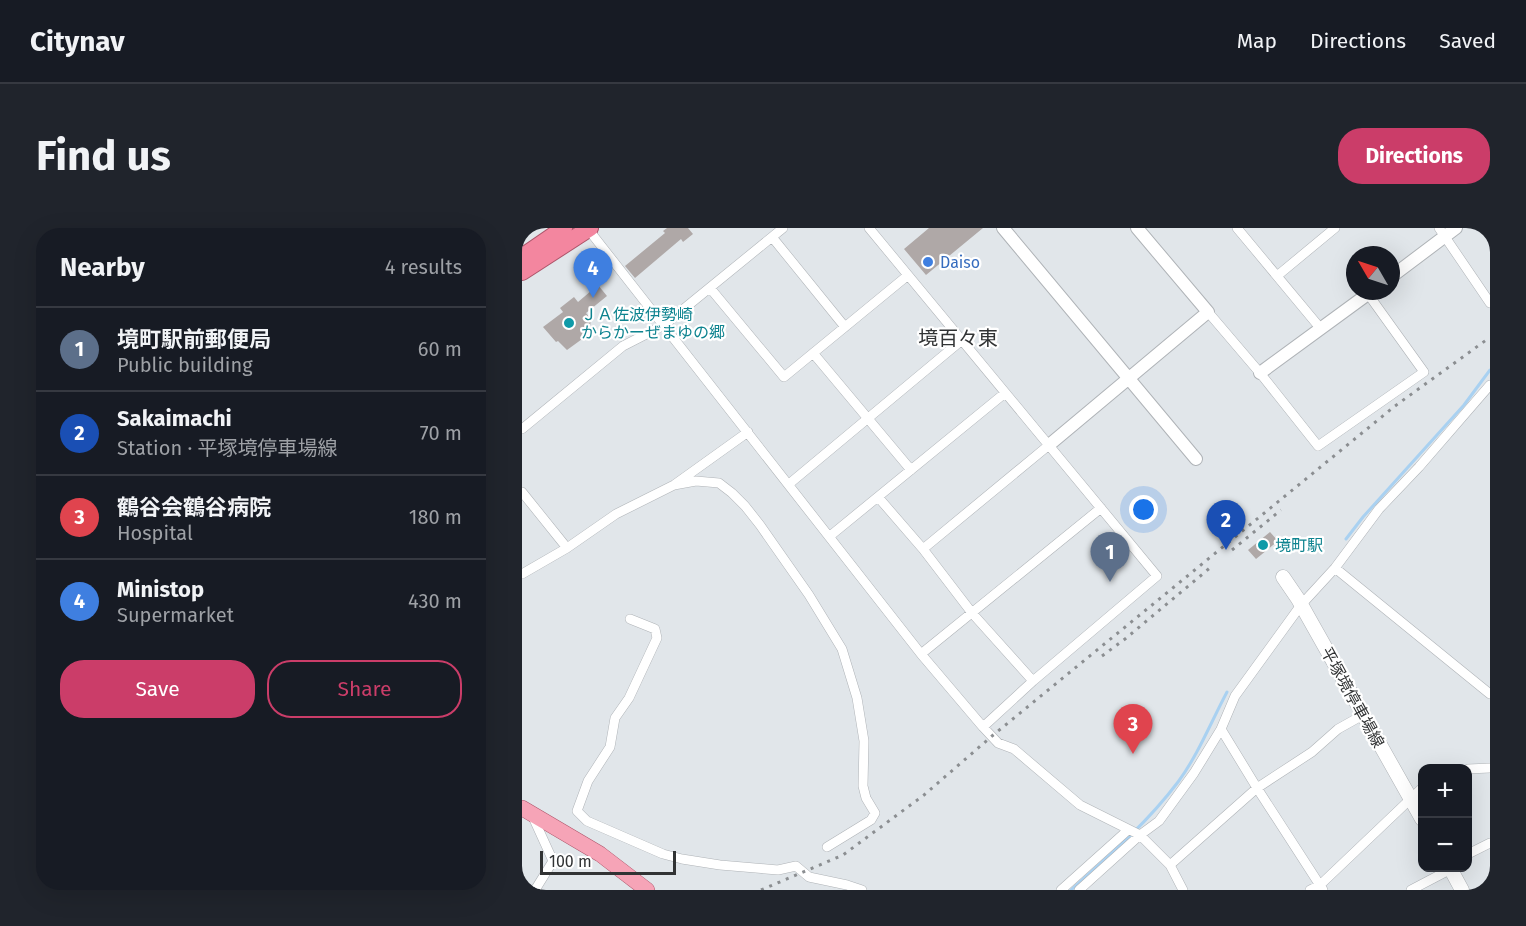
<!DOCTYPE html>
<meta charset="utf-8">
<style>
:root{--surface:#171b24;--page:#20242c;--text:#f1f3f6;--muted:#9ea1a6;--line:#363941;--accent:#cb3d69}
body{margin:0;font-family:"Fira Sans","Noto Sans JP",sans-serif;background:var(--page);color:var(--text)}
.controls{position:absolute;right:18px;bottom:18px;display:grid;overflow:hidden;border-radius:12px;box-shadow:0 6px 24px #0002}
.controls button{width:54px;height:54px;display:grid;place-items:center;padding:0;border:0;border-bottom:2px solid var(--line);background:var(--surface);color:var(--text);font:30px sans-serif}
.compass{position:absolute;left:824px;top:18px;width:54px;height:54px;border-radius:50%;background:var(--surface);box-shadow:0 6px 24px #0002;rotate:309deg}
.scale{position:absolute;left:18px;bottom:15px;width:136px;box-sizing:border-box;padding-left:6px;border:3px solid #313334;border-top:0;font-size:16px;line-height:21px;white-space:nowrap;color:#313334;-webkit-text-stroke:4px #fff;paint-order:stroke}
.you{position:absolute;left:622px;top:282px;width:21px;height:21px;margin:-15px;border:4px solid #fff;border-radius:50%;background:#1a73e8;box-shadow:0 0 0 9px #1a73e833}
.badge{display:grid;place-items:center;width:39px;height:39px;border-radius:50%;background:var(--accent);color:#fff;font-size:20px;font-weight:700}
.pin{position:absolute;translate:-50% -50px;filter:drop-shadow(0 2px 3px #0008)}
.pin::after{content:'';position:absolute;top:32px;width:21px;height:18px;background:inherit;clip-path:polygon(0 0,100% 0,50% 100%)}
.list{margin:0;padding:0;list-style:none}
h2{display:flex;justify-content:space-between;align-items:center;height:78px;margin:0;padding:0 24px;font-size:26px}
h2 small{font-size:20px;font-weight:400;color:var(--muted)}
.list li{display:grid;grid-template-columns:39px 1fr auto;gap:18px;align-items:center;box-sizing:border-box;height:84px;padding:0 24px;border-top:2px solid var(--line)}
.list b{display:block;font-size:22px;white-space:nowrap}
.list p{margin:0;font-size:20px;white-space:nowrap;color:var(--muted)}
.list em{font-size:20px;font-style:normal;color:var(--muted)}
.actions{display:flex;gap:12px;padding:18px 24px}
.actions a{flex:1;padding:14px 0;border:2px solid var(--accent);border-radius:24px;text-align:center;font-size:21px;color:var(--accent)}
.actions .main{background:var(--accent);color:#fff}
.map{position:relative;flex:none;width:968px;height:662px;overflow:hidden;border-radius:24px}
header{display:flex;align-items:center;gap:36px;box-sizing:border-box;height:84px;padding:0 30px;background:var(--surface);border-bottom:2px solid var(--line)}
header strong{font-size:28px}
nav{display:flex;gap:33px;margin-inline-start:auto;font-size:21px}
.intro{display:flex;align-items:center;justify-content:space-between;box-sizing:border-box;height:144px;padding:0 36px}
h1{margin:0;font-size:42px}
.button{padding:15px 27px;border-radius:24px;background:var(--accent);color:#fff;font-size:21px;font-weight:700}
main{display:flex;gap:36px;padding:0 36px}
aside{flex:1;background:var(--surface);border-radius:24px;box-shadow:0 6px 24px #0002}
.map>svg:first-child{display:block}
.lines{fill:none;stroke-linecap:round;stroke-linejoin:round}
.stream{stroke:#a9d1f1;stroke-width:3}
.building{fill:#afa8a7}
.minor-casing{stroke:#afb3b7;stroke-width:10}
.tertiary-casing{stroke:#afb3b7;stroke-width:14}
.secondary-casing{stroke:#afb3b7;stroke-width:15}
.primary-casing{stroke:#ad556a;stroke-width:16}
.trunk-casing{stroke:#ad556a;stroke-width:18}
.minor{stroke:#fff;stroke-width:9}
.tertiary{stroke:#fff;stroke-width:12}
.secondary{stroke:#fff;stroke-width:14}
.primary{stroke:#f6a4b7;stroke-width:15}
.trunk{stroke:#f3869f;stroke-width:16}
.rail{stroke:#8b8e91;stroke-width:3;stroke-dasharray:3 6;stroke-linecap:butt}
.shop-dot{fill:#3f7fe0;stroke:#fff;stroke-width:2}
.culture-dot{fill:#0f9aa8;stroke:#fff;stroke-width:2}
.labels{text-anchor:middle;stroke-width:4.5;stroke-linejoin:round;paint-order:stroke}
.shop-label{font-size:16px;fill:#366cbe;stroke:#fff;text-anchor:start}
.culture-label{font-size:16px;fill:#0d838f;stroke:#fff;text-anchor:start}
.street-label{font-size:16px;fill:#313334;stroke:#fff}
.quarter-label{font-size:20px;fill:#313334;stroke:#fff}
</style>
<header>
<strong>Citynav</strong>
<nav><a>Map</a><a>Directions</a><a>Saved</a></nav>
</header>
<div class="intro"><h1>Find us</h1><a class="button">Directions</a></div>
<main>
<aside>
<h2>Nearby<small>4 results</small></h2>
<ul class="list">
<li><span class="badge" style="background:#5c6f8a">1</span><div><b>境町駅前郵便局</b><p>Public building</p></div><em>60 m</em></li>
<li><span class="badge" style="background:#1a4fb4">2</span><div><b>Sakaimachi</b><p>Station · 平塚境停車場線</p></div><em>70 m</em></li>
<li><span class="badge" style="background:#e0444e">3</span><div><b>鶴谷会鶴谷病院</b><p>Hospital</p></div><em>180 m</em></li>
<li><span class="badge" style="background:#3f7fe0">4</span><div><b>Ministop</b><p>Supermarket</p></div><em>430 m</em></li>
</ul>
<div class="actions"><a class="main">Save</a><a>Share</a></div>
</aside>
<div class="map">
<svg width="968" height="662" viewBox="0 0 968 662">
<rect width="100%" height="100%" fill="#e1e6ea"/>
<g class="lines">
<path class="stream" d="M824,311L841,289L942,177L968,142
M549,662C587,628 625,595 656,554C676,527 689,494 705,464"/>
</g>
<path class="building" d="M145,0H166L171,6L161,14L159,11L113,50L103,38L143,5L141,3Z
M407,0H461L404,47L382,21Z
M76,57L85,68L64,85L69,91L67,106L45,122L36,113L34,114L21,99L41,84L38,80L52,69L56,74Z
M748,304L756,313L734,331L726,322Z"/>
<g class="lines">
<g class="minor-casing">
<path id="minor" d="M347,0L635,348L511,453L461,499
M715,0L799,101
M917,0L968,75
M66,1L399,426L461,499L476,515L492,521L558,577L618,607L648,637L661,662
M250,9L323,99
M755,48L813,0
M188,60L262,149L385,48
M686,84L738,145L796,218L902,144L846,66
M291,125L389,242
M0,201L101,118L142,97L261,0
M267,256L440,112
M152,257L174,253L197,255L210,265L223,278L238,297L287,367L320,421L335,470L342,513L341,558L344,570L353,585L349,592L305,619
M0,264L45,320
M356,269L401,321L450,385L511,453
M308,308L483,165
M401,321L527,217
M813,340L968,466
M0,346L45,320L94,286L152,257L226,204
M108,391L133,401L135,410L107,470L93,490L88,519L66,553L55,583L65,593L141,626L160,631L198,637L256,642L274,638L287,649L325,657L340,662
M399,426L579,280
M699,501L735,560L801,662
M946,541L968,540
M10,587L31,633L13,662
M946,626L968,615
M648,637L735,560L790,524L816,501L841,487
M539,662L606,602
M557,662L618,607L637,593L672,545L699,501L713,468L779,377L813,340L857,281L897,239L968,157
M788,662L798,657L900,560
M889,662L929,641"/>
</g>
<g class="tertiary-casing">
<path id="tertiary" d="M481,0L674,231
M869,49L934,0
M738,145L850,63
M527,217L686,84L615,0"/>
</g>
<g class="secondary-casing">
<path id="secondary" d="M761,349L776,371L900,591
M928,640L940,662"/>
</g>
<g class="primary-casing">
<path id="primary" d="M0,580L78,626L125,662"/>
</g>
<g class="trunk-casing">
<path id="trunk" d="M0,29L42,0
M0,44L68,0"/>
</g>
<use href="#minor" class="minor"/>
<use href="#tertiary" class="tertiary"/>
<use href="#secondary" class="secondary"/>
<use href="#primary" class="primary"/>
<use href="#trunk" class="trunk"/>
<path class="rail" d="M710,322L759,282
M580,428L603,411L689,339
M239,662L321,627L402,567L470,508L873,178L967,110"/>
</g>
<circle class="shop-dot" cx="406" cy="34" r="6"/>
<g class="culture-dot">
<circle cx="47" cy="95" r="6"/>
<circle cx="741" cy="317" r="6"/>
</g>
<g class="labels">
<g class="shop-label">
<text x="418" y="40">Daiso</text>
</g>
<g class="culture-label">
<text x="59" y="92">ＪＡ佐波伊勢崎<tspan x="59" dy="18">からかーぜまゆの郷</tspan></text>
<text x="753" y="323">境町駅</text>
</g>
<g class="street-label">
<text transform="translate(831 469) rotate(61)" y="6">平塚境停車場線</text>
</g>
<g class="quarter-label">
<text x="436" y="117">境百々東</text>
</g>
</g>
</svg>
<div class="controls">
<button>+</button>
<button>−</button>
</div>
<svg class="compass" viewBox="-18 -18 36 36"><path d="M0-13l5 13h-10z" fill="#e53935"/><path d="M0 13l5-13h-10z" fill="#9ea1a6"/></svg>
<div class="scale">100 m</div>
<div class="you"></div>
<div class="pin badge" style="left:588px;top:354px;background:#5c6f8a">1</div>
<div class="pin badge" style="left:704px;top:322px;background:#1a4fb4">2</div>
<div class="pin badge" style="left:611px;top:526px;background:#e0444e">3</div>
<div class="pin badge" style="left:71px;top:70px;background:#3f7fe0">4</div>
</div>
</main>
